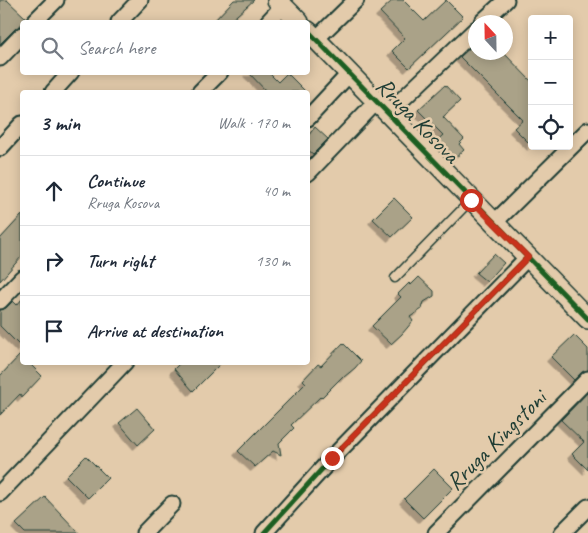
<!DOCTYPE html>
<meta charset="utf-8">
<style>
:root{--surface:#fff;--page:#f6f6f7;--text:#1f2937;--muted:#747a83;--line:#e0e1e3}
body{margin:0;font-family:Caveat,sans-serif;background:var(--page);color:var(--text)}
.controls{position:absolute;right:15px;top:15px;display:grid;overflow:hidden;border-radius:5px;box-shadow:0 2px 12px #0003}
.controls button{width:45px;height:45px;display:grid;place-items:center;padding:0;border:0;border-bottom:1px solid var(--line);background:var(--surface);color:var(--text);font:25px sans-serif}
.compass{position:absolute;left:468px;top:15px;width:45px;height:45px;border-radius:50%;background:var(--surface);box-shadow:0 2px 12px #0003;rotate:338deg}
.stop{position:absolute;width:15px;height:15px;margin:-11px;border:4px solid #c8321e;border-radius:50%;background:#fff}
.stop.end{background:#c8321e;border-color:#fff;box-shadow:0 1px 5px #0008}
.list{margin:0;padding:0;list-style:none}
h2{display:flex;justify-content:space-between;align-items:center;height:65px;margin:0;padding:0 20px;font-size:21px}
h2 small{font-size:16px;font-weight:400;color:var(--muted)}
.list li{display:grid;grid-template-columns:32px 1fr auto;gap:15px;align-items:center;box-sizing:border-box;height:70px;padding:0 20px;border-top:1px solid var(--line)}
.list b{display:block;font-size:19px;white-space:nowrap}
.list p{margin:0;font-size:16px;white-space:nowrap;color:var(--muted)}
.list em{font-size:16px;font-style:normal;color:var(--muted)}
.icon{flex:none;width:28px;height:28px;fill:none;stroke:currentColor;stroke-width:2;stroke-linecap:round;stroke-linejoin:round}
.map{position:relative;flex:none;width:588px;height:533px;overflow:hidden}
.search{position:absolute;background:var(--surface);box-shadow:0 2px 12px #0003;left:20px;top:20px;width:290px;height:55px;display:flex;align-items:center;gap:12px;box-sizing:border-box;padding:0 18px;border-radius:5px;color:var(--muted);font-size:19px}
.panel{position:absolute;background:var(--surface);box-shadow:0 2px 12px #0003;left:20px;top:90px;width:290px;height:275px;border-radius:5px}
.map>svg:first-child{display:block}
.building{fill:#aaa288;stroke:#1f3d34;filter:url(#shadow)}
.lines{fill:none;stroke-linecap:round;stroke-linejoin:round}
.service-casing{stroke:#1f3d34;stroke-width:11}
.minor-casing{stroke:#1f3d34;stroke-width:19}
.tertiary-casing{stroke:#1f3d34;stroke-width:22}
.service{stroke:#e3cbab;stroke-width:8}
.minor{stroke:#e3cbab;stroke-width:15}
.tertiary{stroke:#e3cbab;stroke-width:19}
.cycleway-casing{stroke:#e3cbab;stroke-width:8}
.cycleway{stroke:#1b5e20;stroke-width:5}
.route{stroke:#c8321e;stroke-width:6}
.labels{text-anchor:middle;stroke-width:5;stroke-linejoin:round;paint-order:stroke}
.street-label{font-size:24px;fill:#1f3d34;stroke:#e3cbab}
</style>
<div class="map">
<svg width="588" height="533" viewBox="0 0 588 533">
<defs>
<filter id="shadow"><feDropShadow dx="-4.5" dy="4.5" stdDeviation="0" flood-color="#0004"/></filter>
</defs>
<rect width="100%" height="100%" fill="#e3cbab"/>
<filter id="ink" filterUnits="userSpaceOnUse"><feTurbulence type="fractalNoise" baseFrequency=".02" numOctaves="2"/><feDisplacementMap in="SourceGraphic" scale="10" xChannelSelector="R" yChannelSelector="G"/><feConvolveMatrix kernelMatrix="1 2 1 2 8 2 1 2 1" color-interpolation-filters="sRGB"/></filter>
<g filter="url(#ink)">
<path class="building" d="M0,0H7L26,18L20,26L15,29L0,44Z
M234,0H254L229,22H213Z
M393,0H403L424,21L446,0L463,17L409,68L392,51L405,38L380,12Z
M476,42V52H503L532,82V146L514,128L523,120L460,57Z
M248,72H268L278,82L287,73L306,92H267Z
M445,85L460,101L443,117L464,139L459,144L464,150L451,162L433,144L443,135L418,110Z
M315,127L328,139L313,154L308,150V136Z
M394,198L413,217L392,237L373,219Z
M22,215V256L0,281V239Z
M494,254L504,263L487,282L476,273Z
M419,277L434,291V296L424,302L422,309L410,317L413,321L402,334L391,344L372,326L401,297L398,294L409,283L411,285Z
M22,299V348L0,326V310L6,308L13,301L17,305Z
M574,335L588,349V370L582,372L574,380L551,357Z
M343,343L361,361L355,368L344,377L343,376L321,398L320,397L291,425L294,428L279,443L281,455L273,451L255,467L238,451L306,383L303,380L318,364L321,366Z
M20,355L22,357V362H28L42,376L22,397L20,394L0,415V376Z
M181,362H222L193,391L174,369Z
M588,392V470L572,454L584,442L561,420Z
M137,408L155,429L138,445L119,423Z
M86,456L108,478L88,498L66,476Z
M434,469L453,488L423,518L404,499Z
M45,497L79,533H25L16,524Z"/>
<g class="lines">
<g class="service-casing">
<path id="service" d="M395,278L471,200"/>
</g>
<g class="minor-casing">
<path id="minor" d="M34,22L56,0
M119,22L140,0
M268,22L283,6
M482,22L506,0
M316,39L356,0
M0,58L22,35
M53,92L71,72
M200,92L220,72
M387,114L476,29
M308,118L349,74
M0,148L22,124
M308,173L376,102
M494,223L588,130
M0,301L22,278
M0,493L125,362
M144,533L172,504
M264,533L332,458L528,257
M436,533L588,379
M562,533L588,507"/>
</g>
<g class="tertiary-casing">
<path id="tertiary" d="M277,0L299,22
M308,31L588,319"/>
</g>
<use href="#service" class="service"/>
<use href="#minor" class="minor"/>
<use href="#tertiary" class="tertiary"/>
<g class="cycleway-casing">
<path id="cycleway" d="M308,31L588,319
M264,533L332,458L528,257"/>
</g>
<use href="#cycleway" class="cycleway"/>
</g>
</g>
<g class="lines" filter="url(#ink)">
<path class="route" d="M332,458L528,257L471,200"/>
</g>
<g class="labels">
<g class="street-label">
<text transform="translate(418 120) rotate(46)" y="8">Rruga Kosova</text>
<text transform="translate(496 440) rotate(-45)" y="8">Rruga Kingstoni</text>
</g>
</g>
</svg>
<div class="controls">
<button>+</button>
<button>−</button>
<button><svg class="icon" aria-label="locate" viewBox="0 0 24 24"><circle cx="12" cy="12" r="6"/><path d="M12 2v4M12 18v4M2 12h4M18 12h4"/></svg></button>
</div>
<svg class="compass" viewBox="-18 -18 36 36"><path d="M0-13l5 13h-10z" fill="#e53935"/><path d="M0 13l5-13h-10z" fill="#747a83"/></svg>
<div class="stop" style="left:471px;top:200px"></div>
<div class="stop end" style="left:332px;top:458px"></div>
<div class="search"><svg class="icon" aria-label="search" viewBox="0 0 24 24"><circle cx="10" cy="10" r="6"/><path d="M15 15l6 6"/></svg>Search here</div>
<section class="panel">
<h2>3 min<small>Walk · 170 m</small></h2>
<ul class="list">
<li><svg class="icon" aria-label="ahead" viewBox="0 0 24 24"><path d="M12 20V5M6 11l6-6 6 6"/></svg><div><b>Continue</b><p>Rruga Kosova</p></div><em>40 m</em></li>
<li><svg class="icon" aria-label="right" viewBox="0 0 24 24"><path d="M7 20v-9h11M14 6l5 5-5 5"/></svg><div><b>Turn right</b></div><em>130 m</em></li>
<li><svg class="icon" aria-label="arrive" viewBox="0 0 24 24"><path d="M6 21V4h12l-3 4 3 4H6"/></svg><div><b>Arrive at destination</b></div></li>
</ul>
</section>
</div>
